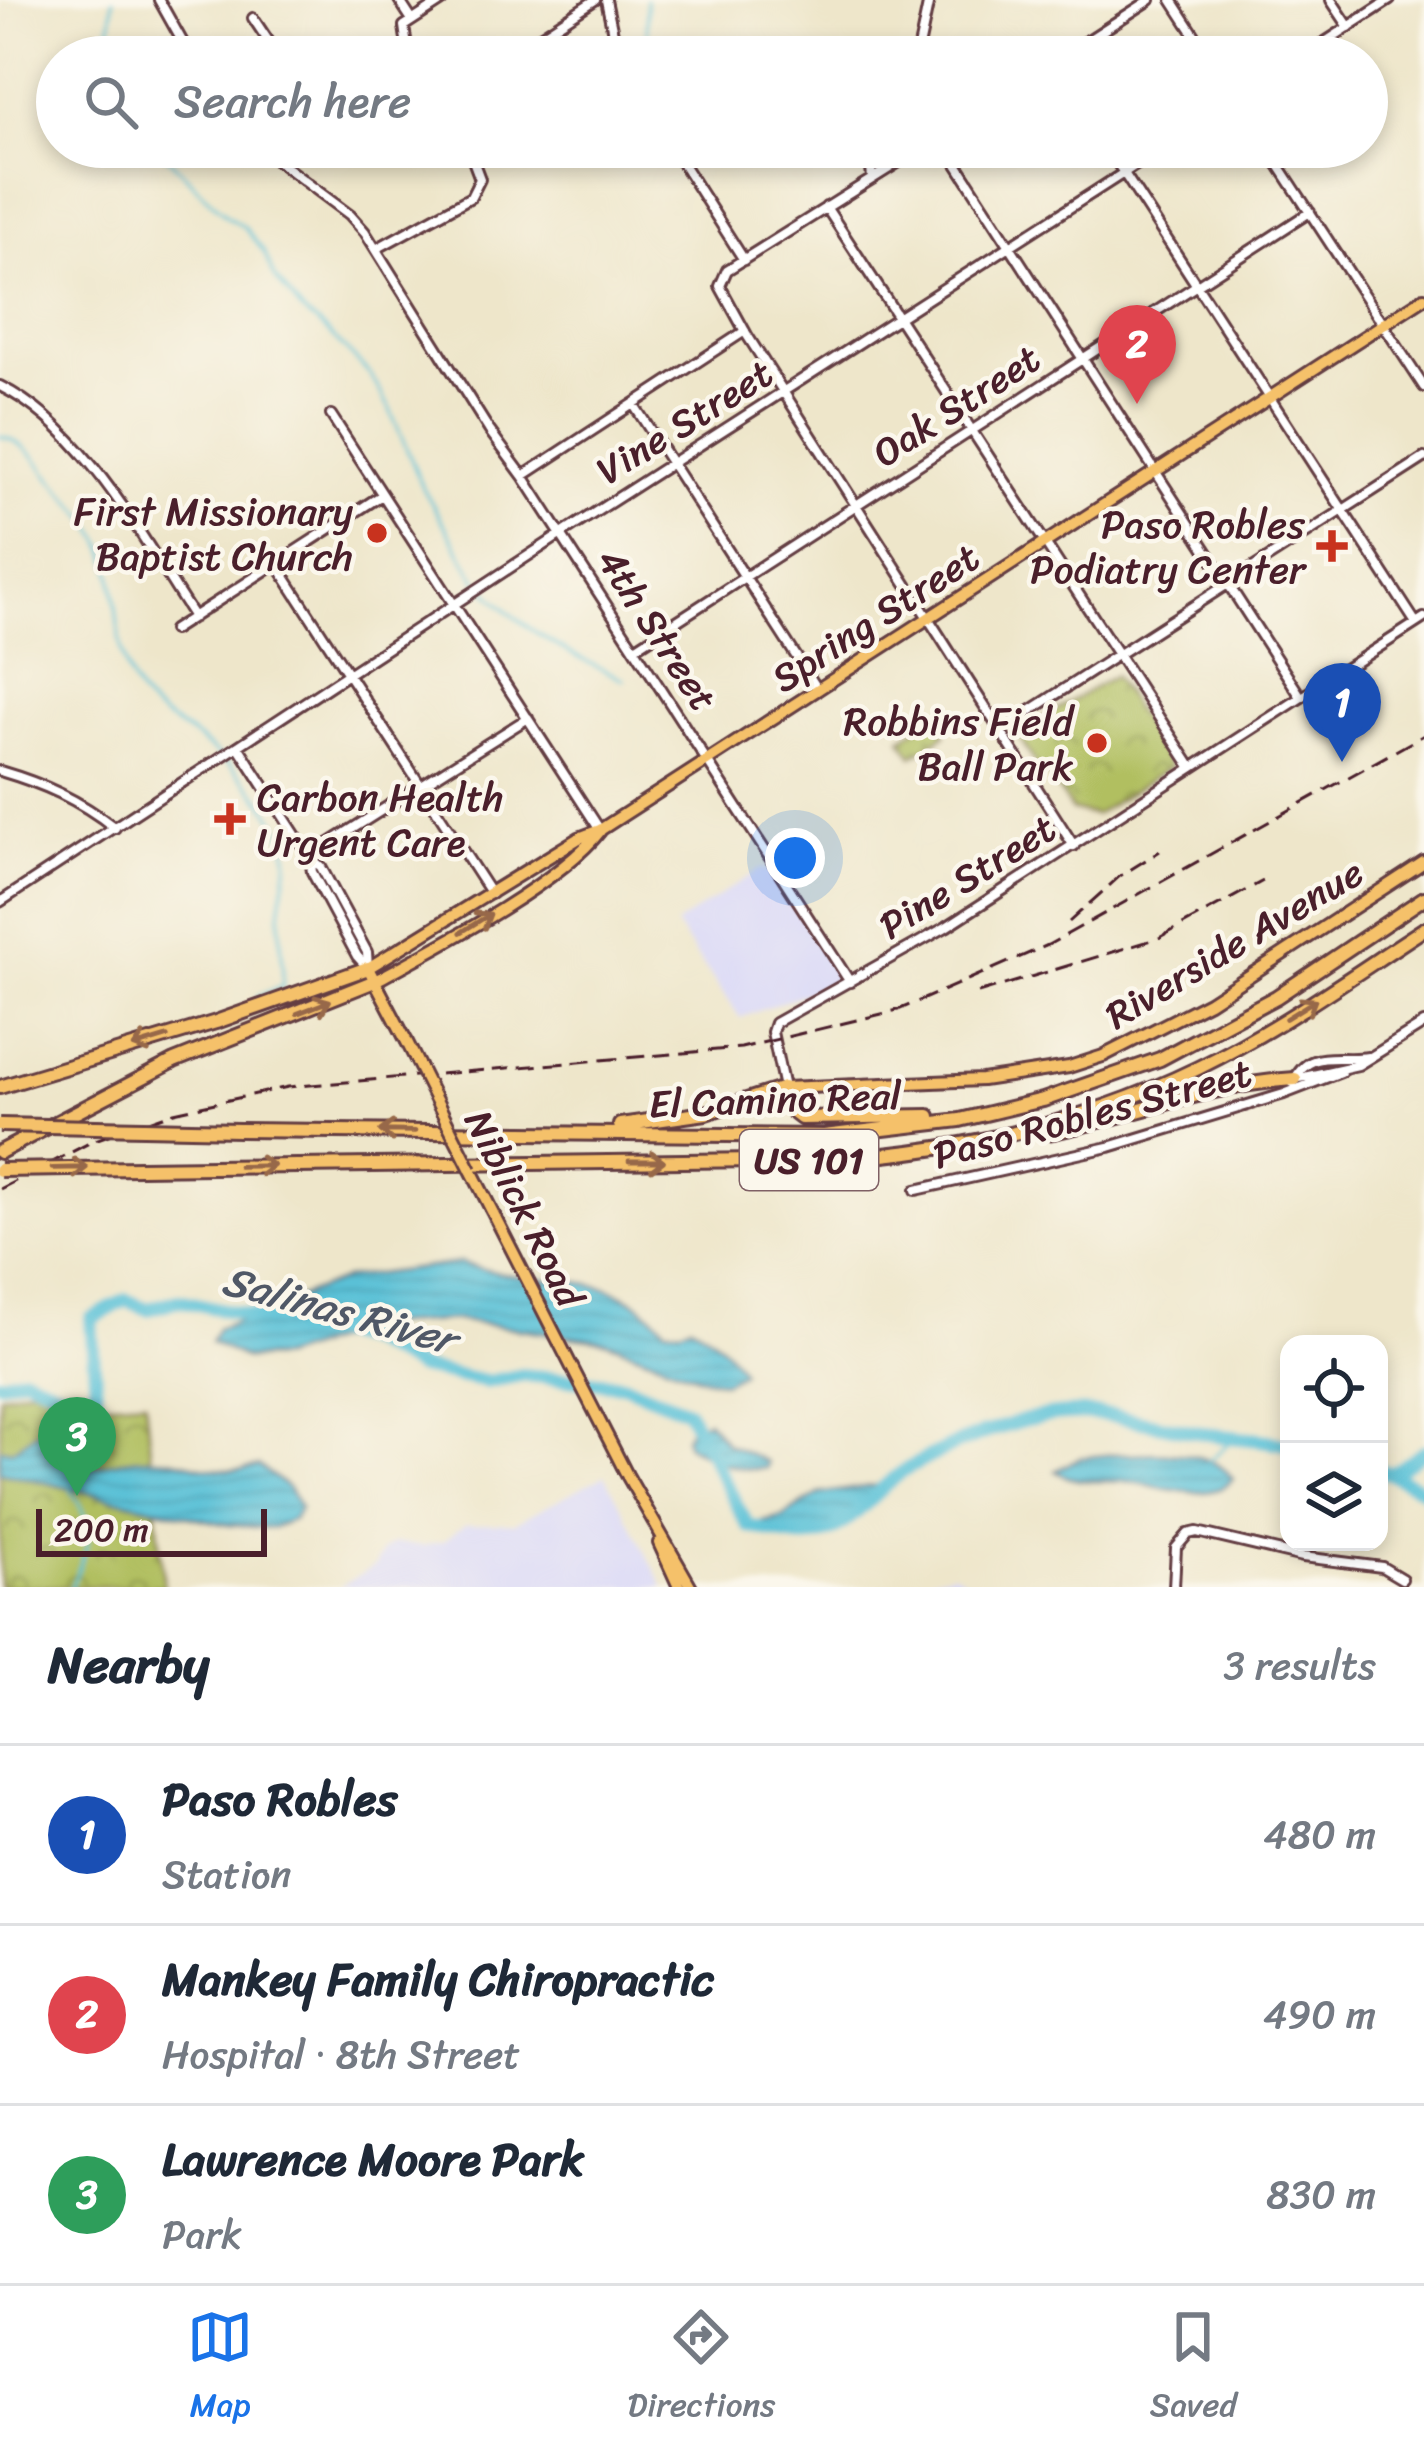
<!DOCTYPE html>
<meta charset="utf-8">
<style>
:root{--surface:#fff;--page:#f2f2f3;--text:#1f2937;--muted:#747a83;--line:#e0e1e3;--accent:#1a73e8}
body{margin:0;font-family:Sriracha,sans-serif;background:var(--page);color:var(--text)}
.controls{position:absolute;right:36px;bottom:36px;display:grid;overflow:hidden;border-radius:24px;box-shadow:0 6px 18px #0003}
.controls button{width:108px;height:108px;display:grid;place-items:center;padding:0;border:0;border-bottom:3px solid var(--line);background:var(--surface);color:var(--text);font:60px sans-serif}
.scale{position:absolute;left:36px;bottom:30px;width:231px;box-sizing:border-box;padding-left:12px;border:6px solid #4a1f2b;border-top:0;font-size:33px;line-height:42px;white-space:nowrap;color:#4a1f2b;-webkit-text-stroke:9px #fbf7ec;paint-order:stroke}
.you{position:absolute;left:795px;top:858px;width:42px;height:42px;margin:-30px;border:9px solid #fff;border-radius:50%;background:#1a73e8;box-shadow:0 0 0 18px #1a73e833}
.badge{display:grid;place-items:center;width:78px;height:78px;border-radius:50%;background:var(--accent);color:#fff;font-size:39px;font-weight:700}
.pin{position:absolute;translate:-50% -99px;filter:drop-shadow(0 3px 6px #0008)}
.pin::after{content:'';position:absolute;top:63px;width:42px;height:36px;background:inherit;clip-path:polygon(0 0,100% 0,50% 100%)}
.list{margin:0;padding:0;list-style:none}
h2{display:flex;justify-content:space-between;align-items:center;height:156px;margin:0;padding:0 48px;font-size:51px}
h2 small{font-size:39px;font-weight:400;color:var(--muted)}
.list li{display:grid;grid-template-columns:78px 1fr auto;gap:36px;align-items:center;box-sizing:border-box;height:180px;padding:0 48px;border-top:3px solid var(--line)}
.list b{display:block;font-size:45px;white-space:nowrap}
.list p{margin:0;font-size:39px;white-space:nowrap;color:var(--muted)}
.list em{font-size:39px;font-style:normal;color:var(--muted)}
.icon{flex:none;width:66px;height:66px;fill:none;stroke:currentColor;stroke-width:2;stroke-linecap:round;stroke-linejoin:round}
.map{position:relative;flex:none;width:1424px;height:1587px;overflow:hidden}
.search{position:absolute;background:var(--surface);box-shadow:0 6px 18px #0003;left:36px;right:36px;top:36px;height:132px;display:flex;align-items:center;gap:30px;box-sizing:border-box;padding:0 42px;border-radius:66px;color:var(--muted);font-size:45px}
.sheet{height:696px;background:var(--surface)}
nav{display:flex;justify-content:space-around;align-items:center;box-sizing:border-box;height:168px;border-top:3px solid var(--line);background:var(--surface);font-size:33px;color:var(--muted)}
nav a{display:grid;justify-items:center;gap:6px}
nav .on{color:var(--accent)}
.map>svg:first-child{display:block}
.built{fill:#d8d7f8}
.grass{fill:url(#grass-dots);stroke:#7e6f46;stroke-width:3}
.park{fill:url(#park-crowns);stroke:#7e6f46;stroke-width:3}
.water{fill:url(#water-rules);stroke:#527081;stroke-width:3}
.lines{fill:none;stroke-linecap:round;stroke-linejoin:round}
.stream{stroke:#5ac1d7;stroke-width:3}
.river{stroke:#5ac1d7;stroke-width:14}
.minor-casing{stroke:#633d43;stroke-width:14}
.major-casing{stroke:#633d43;stroke-width:16}
.highway-casing{stroke:#633d43;stroke-width:18}
.minor{stroke:#fff;stroke-width:8}
.major{stroke:#f5c16b;stroke-width:10}
.highway{stroke:#f5c16b;stroke-width:12}
.rail{stroke:#4a1f2b;stroke-width:3;stroke-dasharray:18 9;stroke-linecap:butt}
.major-bridge-casing{stroke:#633d43;stroke-width:16;stroke-linecap:butt}
.highway-bridge-casing{stroke:#633d43;stroke-width:18;stroke-linecap:butt}
.major-bridge{stroke:#f5c16b;stroke-width:10}
.highway-bridge{stroke:#f5c16b;stroke-width:12}
.oneway{stroke:#976848}
.poi-dot{fill:#c8321e;stroke:#fbf7ec;stroke-width:4.5}
.labels{text-anchor:middle;stroke-width:9;stroke-linejoin:round;paint-order:stroke}
.shield{fill:#fbf7ec;stroke:#7f6065;stroke-width:3}
.shield-label{font-size:36px;font-weight:bold;fill:#4a1f2b}
.street-label{font-size:39px;fill:#4a1f2b;stroke:#fbf7ec}
.poi-label{font-size:39px;fill:#4a1f2b;stroke:#fbf7ec;text-anchor:end}
.water-label{font-size:42px;font-style:italic;fill:#505867;stroke:#fbf7ec}
</style>
<div class="map">
<svg width="1424" height="1587" viewBox="0 0 1424 1587">
<defs>
<pattern id="grass-dots" width="8" height="8" patternUnits="userSpaceOnUse" patternTransform="scale(3)"><rect width="8" height="8" fill="#b1bf61"/><path d="M2 2h.1M6 6h.1" fill="none" stroke="#929b50" stroke-width="1.8" stroke-linecap="round"/></pattern>
<pattern id="park-crowns" width="20" height="18" patternUnits="userSpaceOnUse" patternTransform="scale(3)"><rect width="20" height="18" fill="#b1bf61"/><path d="M2 6a3 3 0 1 1 6 0M12 15a3 3 0 1 1 6 0" fill="none" stroke="#929b50"/></pattern>
<pattern id="water-rules" width="6" height="5" patternUnits="userSpaceOnUse" patternTransform="scale(3)"><rect width="6" height="5" fill="#5ac1d7"/><path d="M0 2.5h6" fill="none" stroke="#50a5b9"/></pattern>
</defs>
<rect width="100%" height="100%" fill="#fbf7ec"/>
<filter id="ink" filterUnits="userSpaceOnUse"><feTurbulence type="fractalNoise" baseFrequency=".00833" numOctaves="2"/><feDisplacementMap in="SourceGraphic" scale="24" xChannelSelector="R" yChannelSelector="G"/><feConvolveMatrix kernelMatrix="1 2 1 2 8 2 1 2 1" color-interpolation-filters="sRGB"/></filter>
<filter id="wash" filterUnits="userSpaceOnUse"><feTurbulence type="fractalNoise" baseFrequency=".004" numOctaves="4" result="noise"/><feDisplacementMap in="SourceGraphic" scale="48" xChannelSelector="R" yChannelSelector="G"/><feGaussianBlur stdDeviation="2.7" result="paint"/><feColorMatrix in="noise" values="0 0 0 0 0 0 0 0 0 0 0 0 0 0 0 0 0 1.4 0 .05"/><feComposite in="paint" operator="in"/></filter>
<g filter="url(#wash)">
<rect width="100%" height="100%" fill="#eee6ca"/>
<path class="built" d="M760,869L769,870L839,972L837,981L740,1018L675,925Z
M605,1475L664,1587H340L375,1566L382,1551L395,1543L423,1546L444,1541L465,1525L514,1523Z
M953,1573L979,1587H896Z"/>
<path class="grass" d="M934,717L946,734L913,756L901,738Z"/>
<path class="park" d="M1114,676L1170,767L1095,815L1072,811L1045,768L1038,767L1019,737L1020,731Z
M42,1385L84,1404L145,1400L164,1587H0V1395Z"/>
<path class="water" d="M460,1263C479,1268 498,1274 517,1276C581,1284 618,1277 666,1328L681,1329L691,1324C713,1336 729,1350 742,1372L724,1382L697,1376L606,1341L455,1320L381,1325L281,1358L246,1359L210,1342L217,1329L347,1278Z
M707,1420L727,1444L767,1462L766,1468C738,1473 711,1459 687,1445L684,1437L690,1427Z
M63,1423L79,1430L62,1453L74,1474C105,1462 133,1455 167,1459C204,1464 220,1477 259,1466L288,1488L300,1508L293,1519L272,1528L228,1525L0,1472V1448L12,1450L40,1429Z
M1115,1454C1151,1455 1210,1445 1233,1479C1211,1505 1160,1485 1131,1482C1106,1479 1077,1486 1056,1471L1079,1458Z
M885,1484C865,1505 838,1538 806,1539C788,1539 765,1529 748,1526L783,1517L819,1494Z"/>
<g class="lines">
<path class="stream" d="M113,0L109,45L115,57
M646,0L648,57
M157,147L228,218L244,227L264,252L275,278L303,312L326,330L369,373L388,405L424,490L478,582
M0,436C23,441 35,457 48,474C67,498 92,518 104,547C121,588 112,640 131,680C146,712 171,720 198,739C230,762 273,804 285,843C292,870 281,889 280,915C279,940 285,962 282,987L258,996V1004
M485,589C525,632 570,655 624,679
M1208,1462L1233,1439
M71,1587C90,1540 98,1535 71,1489"/>
<path class="river" d="M334,1333L363,1340L418,1368L486,1382L522,1375L623,1384L687,1410L748,1526C766,1529 793,1540 811,1537C852,1530 873,1489 907,1469C937,1452 975,1435 1009,1425C1086,1400 1134,1422 1208,1434C1236,1439 1262,1438 1289,1445
M0,1382L24,1376L66,1395L96,1394L91,1319L126,1300L148,1309L179,1300L265,1319
M1379,1470L1391,1474L1424,1451
M1391,1474L1424,1490"/>
</g>
</g>
<g filter="url(#ink)">
<g class="lines">
<g class="minor-casing">
<path id="minor" d="M159,0L191,57
M399,0L412,20
M606,0L618,57
M1172,0L1209,57
M1331,0L1349,27
M253,18L279,57
M416,57L406,40L404,26L444,0
M508,57L595,0
M917,57L929,0
M1062,57L1150,0
M1302,57L1390,0
M259,147L350,215L365,232L489,430L523,476L850,982
M672,147L744,260
M923,147L727,270L720,286L747,335L1074,846
M946,147L1301,697
M1107,147L1416,623
M1267,147L1424,387
M872,179L870,157L874,147
M826,207L1192,768
M376,249L471,197L480,179L468,147
M0,386C85,428 143,540 194,617
M634,405L818,690
M331,415L600,830
M523,476L745,331
M276,563L491,894
M173,630L382,495
M635,648L1310,212
M1002,729L1424,458
M238,746L309,856L321,867L367,952L368,968
M0,771C44,784 78,799 115,828
M309,856L528,718
M310,858L312,872L357,956L366,966
M0,902L560,535L1164,147
M1295,1079L1358,1065L1424,1024
M1293,1083C1308,1047 1338,1062 1368,1057
M784,1088L772,1032L775,1023L946,927L1424,618
M916,1190L1109,1147L1284,1094L1341,1072
M1174,1587L1176,1548L1188,1534L1197,1532L1303,1557L1382,1567L1402,1579"/>
</g>
<g class="major-casing">
<path id="major" d="M375,981C436,948 560,883 600,831
M406,1040L368,968L579,838L600,830L1424,298
M784,1088L982,1080L1069,1067L1103,1056L1209,1002L1424,862
M471,1170L627,1475L691,1587
M659,1543L679,1587"/>
</g>
<g class="highway-casing">
<path id="highway" d="M0,1087L216,1022L368,968
M620,1125L706,1113L784,1088L792,1111L801,1118L929,1116
M239,1130L824,1136L960,1120L1043,1100L1160,1059L1276,997L1424,898
M1043,1134C1128,1118 1209,1084 1295,1079
M0,1152L174,1061L375,981
M140,1168L836,1159C963,1151 1083,1124 1198,1068C1277,1030 1350,977 1424,929"/>
</g>
<use href="#minor" class="minor"/>
<use href="#major" class="major"/>
<use href="#highway" class="highway"/>
<path class="rail" d="M1069,922L1120,876L1160,851
M978,993L1159,938L1263,881
M0,1189L95,1140L174,1112L288,1087L741,1048L898,1010L1048,945L1424,735"/>
<g class="major-bridge-casing">
<path id="major-bridge" d="M406,1040L471,1170"/>
</g>
<g class="highway-bridge-casing">
<path id="highway-bridge" d="M0,1125L239,1130
M0,1170L140,1168"/>
</g>
<use href="#major-bridge" class="major-bridge"/>
<use href="#highway-bridge" class="highway-bridge"/>
</g>
<defs><path id="oneway-shaft" d="M-6 0H5M1.5-3L5.5 0L1.5 3" fill="none" stroke-width="1.6" stroke-linecap="round" stroke-linejoin="round" transform="scale(3)"/></defs>
<g class="oneway">
<use href="#oneway-shaft" transform="translate(476 923) rotate(-32)"/>
<use href="#oneway-shaft" transform="translate(314 1007) rotate(-21)"/>
<use href="#oneway-shaft" transform="translate(1301 1009) rotate(-32)"/>
<use href="#oneway-shaft" transform="translate(150 1042) rotate(163)"/>
<use href="#oneway-shaft" transform="translate(397 1131) rotate(-179)"/>
<use href="#oneway-shaft" transform="translate(647 1161)"/>
<use href="#oneway-shaft" transform="translate(257 1166) rotate(-1)"/>
<use href="#oneway-shaft" transform="translate(70 1168) rotate(-1)"/>
</g>
</g>
<g class="poi-dot">
<circle cx="377" cy="533" r="12"/>
<path d="M1326 528h12v12h12v12h-12v12h-12v-12h-12v-12h12z"/>
<circle cx="1097" cy="743" r="12"/>
<path d="M224 801h12v12h12v12h-12v12h-12v-12h-12v-12h12z"/>
</g>
<g class="labels">
<rect class="shield" x="740" y="1130" width="138" height="60" rx="9"/>
<g class="shield-label">
<text x="809" y="1173">US 101</text>
</g>
<g class="street-label">
<text transform="translate(956 405) rotate(-33)" y="14">Oak Street</text>
<text transform="translate(684 421) rotate(-32)" y="14">Vine Street</text>
<text transform="translate(875 617) rotate(-33)" y="14">Spring Street</text>
<text transform="translate(658 629) rotate(57)" y="14">4th Street</text>
<text transform="translate(967 876) rotate(-32)" y="14">Pine Street</text>
<text transform="translate(1234 943) rotate(-31)" y="14">Riverside Avenue</text>
<text transform="translate(775 1099) rotate(-2)" y="14">El Camino Real</text>
<text transform="translate(1092 1113) rotate(-15)" y="14">Paso Robles Street</text>
<text transform="translate(525 1208) rotate(63)" y="14">Niblick Road</text>
</g>
<g class="poi-label">
<text x="353" y="525">First Missionary<tspan x="353" dy="45">Baptist Church</tspan></text>
<text x="1305" y="538">Paso Robles<tspan x="1305" dy="45">Podiatry Center</tspan></text>
<text x="1073" y="735">Robbins Field<tspan x="1073" dy="45">Ball Park</tspan></text>
<text x="257" y="811" text-anchor="start">Carbon Health<tspan x="257" dy="45">Urgent Care</tspan></text>
</g>
<g class="water-label">
<text transform="translate(339 1309) rotate(15)" y="15">Salinas River</text>
</g>
</g>
</svg>
<div class="controls">
<button><svg class="icon" aria-label="locate" viewBox="0 0 24 24"><circle cx="12" cy="12" r="6"/><path d="M12 2v4M12 18v4M2 12h4M18 12h4"/></svg></button>
<button><svg class="icon" aria-label="layers" viewBox="0 0 24 24"><path d="M12 4l9 5-9 5-9-5zM3 14l9 5 9-5"/></svg></button>
</div>
<div class="scale">200 m</div>
<div class="you"></div>
<div class="pin badge" style="left:1342px;top:762px;background:#1a4fb4">1</div>
<div class="pin badge" style="left:1137px;top:404px;background:#e0444e">2</div>
<div class="pin badge" style="left:77px;top:1496px;background:#2e9e5b">3</div>
<div class="search"><svg class="icon" aria-label="search" viewBox="0 0 24 24"><circle cx="10" cy="10" r="6"/><path d="M15 15l6 6"/></svg>Search here</div>
</div>
<section class="sheet">
<h2>Nearby<small>3 results</small></h2>
<ul class="list">
<li><span class="badge" style="background:#1a4fb4">1</span><div><b>Paso Robles</b><p>Station</p></div><em>480 m</em></li>
<li><span class="badge" style="background:#e0444e">2</span><div><b>Mankey Family Chiropractic</b><p>Hospital · 8th Street</p></div><em>490 m</em></li>
<li><span class="badge" style="background:#2e9e5b">3</span><div><b>Lawrence Moore Park</b><p>Park</p></div><em>830 m</em></li>
</ul>
</section>
<nav>
<a class="on"><svg class="icon" aria-label="map" viewBox="0 0 24 24"><path d="M3 6l6-2 6 2 6-2v14l-6 2-6-2-6 2zM9 4v14M15 6v14"/></svg>Map</a>
<a><svg class="icon" aria-label="directions" viewBox="0 0 24 24"><path d="M12 3l9 9-9 9-9-9zM9 14v-3h6M13 9l2 2-2 2"/></svg>Directions</a>
<a><svg class="icon" aria-label="saved" viewBox="0 0 24 24"><path d="M7 4h10v16l-5-4-5 4z"/></svg>Saved</a>
</nav>
